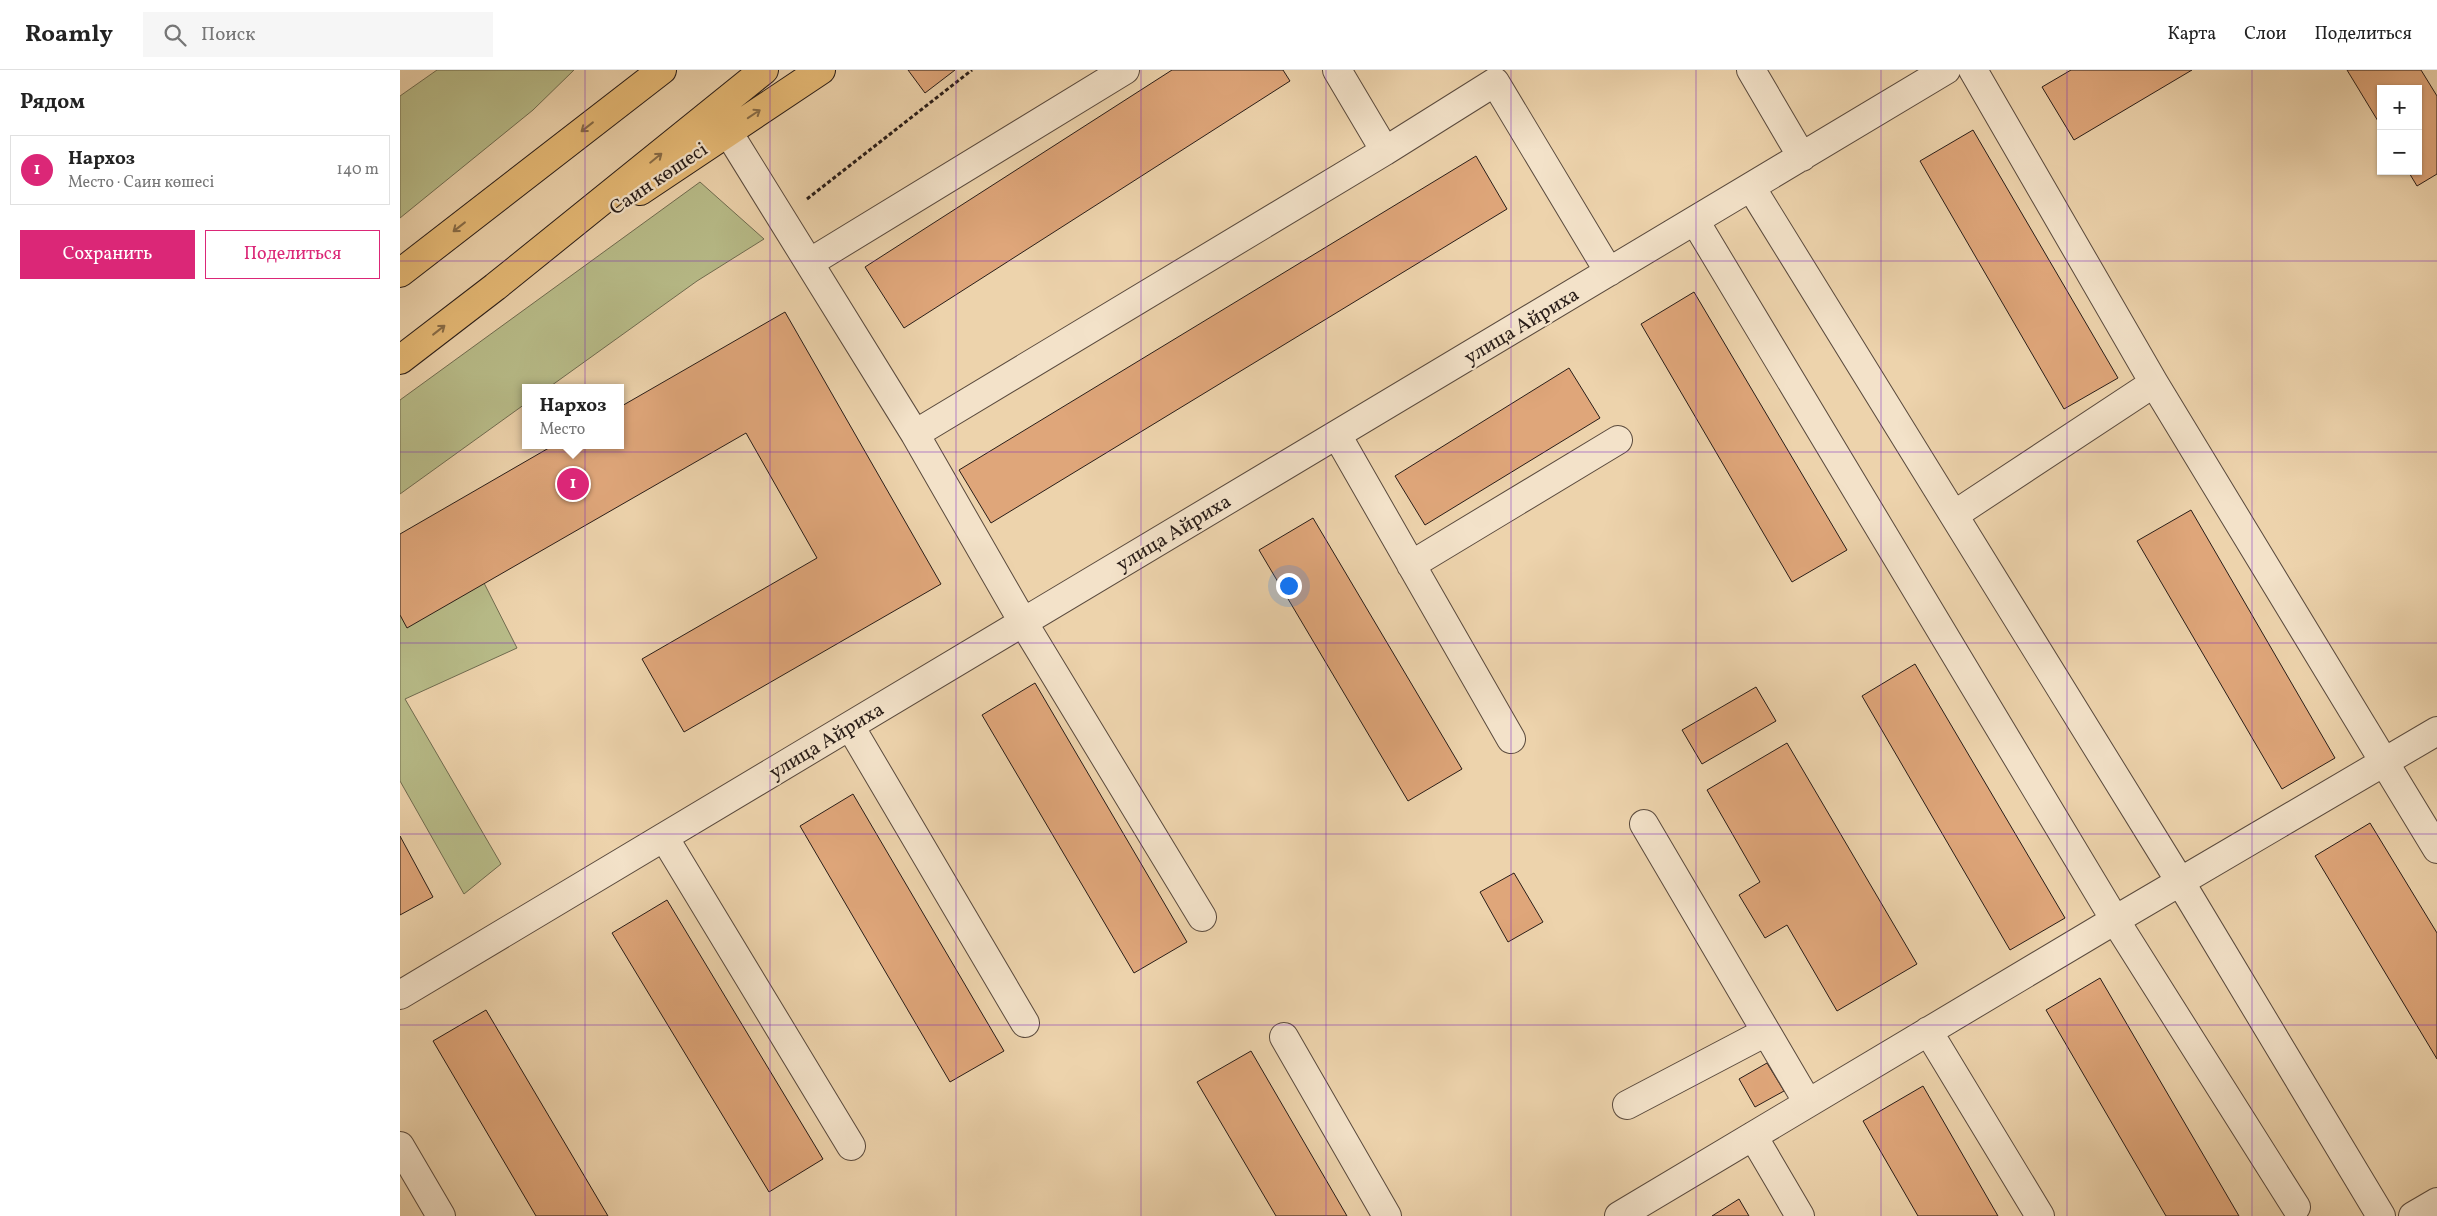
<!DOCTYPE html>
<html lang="ru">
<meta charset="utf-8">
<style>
:root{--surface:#fff;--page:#f6f6f6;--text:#222;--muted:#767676;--line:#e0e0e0;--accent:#db2777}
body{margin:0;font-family:Vollkorn,serif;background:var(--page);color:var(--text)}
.controls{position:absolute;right:15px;top:15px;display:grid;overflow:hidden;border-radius:0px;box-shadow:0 1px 4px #0004}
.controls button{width:45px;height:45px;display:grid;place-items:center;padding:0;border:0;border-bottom:1px solid var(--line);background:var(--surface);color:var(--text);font:25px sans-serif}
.you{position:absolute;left:888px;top:515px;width:18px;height:18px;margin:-12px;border:4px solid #fff;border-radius:50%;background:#1a73e8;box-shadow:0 0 0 8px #1a73e833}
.badge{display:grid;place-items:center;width:32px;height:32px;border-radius:50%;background:var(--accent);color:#fff;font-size:16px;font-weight:700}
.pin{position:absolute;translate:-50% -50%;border:2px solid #fff;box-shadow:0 1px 5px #0006}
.popup{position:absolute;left:122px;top:314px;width:102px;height:65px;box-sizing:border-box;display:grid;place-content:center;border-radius:0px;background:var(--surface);filter:drop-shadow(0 1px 4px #0005);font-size:16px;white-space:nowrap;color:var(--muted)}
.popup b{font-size:19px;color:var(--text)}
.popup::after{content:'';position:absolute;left:50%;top:100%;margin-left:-10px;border:10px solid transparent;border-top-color:var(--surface)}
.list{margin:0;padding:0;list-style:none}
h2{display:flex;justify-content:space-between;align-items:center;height:65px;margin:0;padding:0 20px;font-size:21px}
h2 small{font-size:16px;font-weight:400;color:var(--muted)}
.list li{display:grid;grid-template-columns:32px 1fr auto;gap:15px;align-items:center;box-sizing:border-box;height:70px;margin:0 10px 10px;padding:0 10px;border:1px solid var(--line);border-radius:0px}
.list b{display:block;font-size:19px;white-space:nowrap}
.list p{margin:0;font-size:16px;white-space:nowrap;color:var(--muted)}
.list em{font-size:16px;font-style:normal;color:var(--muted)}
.actions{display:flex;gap:10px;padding:15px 20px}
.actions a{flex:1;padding:11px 0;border:1px solid var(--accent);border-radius:0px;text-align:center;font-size:18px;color:var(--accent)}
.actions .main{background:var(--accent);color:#fff}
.icon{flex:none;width:28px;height:28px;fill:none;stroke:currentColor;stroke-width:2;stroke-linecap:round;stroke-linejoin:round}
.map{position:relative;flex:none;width:2037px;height:1146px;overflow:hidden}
header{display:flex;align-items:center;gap:30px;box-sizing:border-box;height:70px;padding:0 25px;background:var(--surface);border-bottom:1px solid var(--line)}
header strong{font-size:24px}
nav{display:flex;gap:28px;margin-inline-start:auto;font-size:18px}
.search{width:350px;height:45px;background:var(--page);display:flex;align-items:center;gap:12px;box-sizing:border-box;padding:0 18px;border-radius:0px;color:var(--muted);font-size:19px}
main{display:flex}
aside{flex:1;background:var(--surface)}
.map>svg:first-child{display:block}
.green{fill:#b8bc89;stroke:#706c50}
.building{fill:#dfa67a;stroke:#291d18}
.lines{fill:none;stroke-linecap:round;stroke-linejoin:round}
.minor-casing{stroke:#5a4a3d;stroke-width:30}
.major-casing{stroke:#291d18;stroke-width:30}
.path{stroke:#291d18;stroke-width:3;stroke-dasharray:4 2.5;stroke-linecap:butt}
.minor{stroke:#f3e2c9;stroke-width:28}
.major{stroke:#e6ba76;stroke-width:28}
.oneway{stroke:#886c47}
.grid{fill:none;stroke:#7b2cbf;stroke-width:1;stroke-opacity:0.55}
.labels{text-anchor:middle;stroke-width:4.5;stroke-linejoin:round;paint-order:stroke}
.street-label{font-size:20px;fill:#291d18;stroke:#f3e2c9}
</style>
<header>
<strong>Roamly</strong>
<div class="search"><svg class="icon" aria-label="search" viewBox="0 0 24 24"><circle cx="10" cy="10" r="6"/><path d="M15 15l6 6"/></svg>Поиск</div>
<nav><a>Карта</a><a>Слои</a><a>Поделиться</a></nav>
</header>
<main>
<aside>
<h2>Рядом<small></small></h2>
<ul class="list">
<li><span class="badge">1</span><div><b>Нархоз</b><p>Место · Саин көшесі</p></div><em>140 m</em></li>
</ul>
<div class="actions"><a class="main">Сохранить</a><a>Поделиться</a></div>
</aside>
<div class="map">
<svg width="2037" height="1146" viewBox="0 0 2037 1146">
<rect width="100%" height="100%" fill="#edd3ac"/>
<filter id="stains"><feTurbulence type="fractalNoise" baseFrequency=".004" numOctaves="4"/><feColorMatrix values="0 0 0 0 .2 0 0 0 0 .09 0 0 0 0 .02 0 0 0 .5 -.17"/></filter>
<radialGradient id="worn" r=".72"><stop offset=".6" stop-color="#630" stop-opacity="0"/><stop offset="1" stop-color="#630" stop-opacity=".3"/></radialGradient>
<path class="green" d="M37,0H174L133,40L0,148V26Z
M300,112L364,169L297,211L148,318H126L125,334L0,424V330Z
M84,513L117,578L5,629L101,794L64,824L0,711V545Z"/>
<path class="building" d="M508,0H555L525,23Z
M772,0H883L890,11L504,258L465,197Z
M1671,0H1792L1674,70L1642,17Z
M1947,0H2021L2037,26V104L2017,116L2008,101H2018V19H1981V56Z
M1573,60L1718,308L1664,339L1520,91Z
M1076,86L1107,139L591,453L559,400Z
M1294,222L1447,480L1392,512L1241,254Z
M385,242L541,514L284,662L242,589L417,488L346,363L7,558L0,545V464L154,375H220V337Z
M1169,298L1200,348L1025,455L995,406Z
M1791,440L1935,688L1882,719L1737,471Z
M913,448L1062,699L1008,731L859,480Z
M1515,594L1665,848L1610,880L1462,626Z
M635,613L787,872L734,903L582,645Z
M1356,617L1376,651L1302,694L1282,660Z
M1387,673L1517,894L1437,941L1387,855L1365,868L1339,825L1360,812L1307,720Z
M453,724L604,981L550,1012L400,756Z
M1970,753L2037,863V989L1915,786Z
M0,766L33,827L0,845Z
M1114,803L1143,852L1108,872L1080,822Z
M267,830L423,1089L369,1122L212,863Z
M1700,908L1839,1146H1766L1646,940Z
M86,940L208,1146H136L33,971Z
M851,981L947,1146H876L797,1012Z
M1367,993L1384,1021L1355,1037L1339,1009Z
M1523,1016L1598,1146H1518L1463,1051Z
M1339,1129L1349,1146H1312Z"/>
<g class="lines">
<g class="minor-casing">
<path id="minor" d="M937,0L985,81L1095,12L1209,202
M1351,0L1402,87
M1573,0L1754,313L2037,779
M328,62L515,364L623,552L802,847
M1351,117L1781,813L1981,1146
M1295,151L1715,850L1896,1137
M409,193L725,0
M515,364L985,81
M937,365L1111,669
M1554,445L1754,313
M1011,495L1218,370
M450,656L625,953
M1244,754L1408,1033
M264,767L451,1076
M0,925L1546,0
M1528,961L1640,1146
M884,967L987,1146
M1227,1035L1366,962
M1353,1066L1400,1146
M0,1076L41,1146
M1219,1146L1715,850L2037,661
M2013,1146L2037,1132"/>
</g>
<g class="major-casing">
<path id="major" d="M240,121L421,0
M0,203L262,0
M0,290L95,217L364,0"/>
</g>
<path class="path" d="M407,129L572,0"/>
<use href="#minor" class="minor"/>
<use href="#major" class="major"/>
</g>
<defs><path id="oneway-shaft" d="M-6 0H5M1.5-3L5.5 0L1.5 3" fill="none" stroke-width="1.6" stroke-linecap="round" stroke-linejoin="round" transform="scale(1.25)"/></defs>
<g class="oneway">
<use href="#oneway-shaft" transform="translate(354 44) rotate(-34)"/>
<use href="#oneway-shaft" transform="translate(187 57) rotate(142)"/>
<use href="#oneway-shaft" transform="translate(256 88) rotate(-39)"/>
<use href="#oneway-shaft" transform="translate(59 157) rotate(142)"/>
<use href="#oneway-shaft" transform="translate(39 260) rotate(-38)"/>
</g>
<path class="grid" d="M185,0V1146M370,0V1146M556,0V1146M741,0V1146M926,0V1146M1111,0V1146M1296,0V1146M1481,0V1146M1667,0V1146M1852,0V1146M0,191H2037M0,382H2037M0,573H2037M0,764H2037M0,955H2037"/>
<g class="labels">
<g class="street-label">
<text transform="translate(258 108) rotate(-34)" y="7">Саин көшесі</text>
<text transform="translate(1121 255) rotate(-31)" y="7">улица Айриха</text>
<text transform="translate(773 462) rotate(-31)" y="7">улица Айриха</text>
<text transform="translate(426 670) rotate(-31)" y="7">улица Айриха</text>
</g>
</g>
<rect width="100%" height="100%" filter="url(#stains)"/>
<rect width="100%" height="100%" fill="url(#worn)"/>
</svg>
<div class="controls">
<button>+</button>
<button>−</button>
</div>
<div class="you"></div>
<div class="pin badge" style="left:173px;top:414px">1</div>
<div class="popup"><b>Нархоз</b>Место</div>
</div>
</main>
